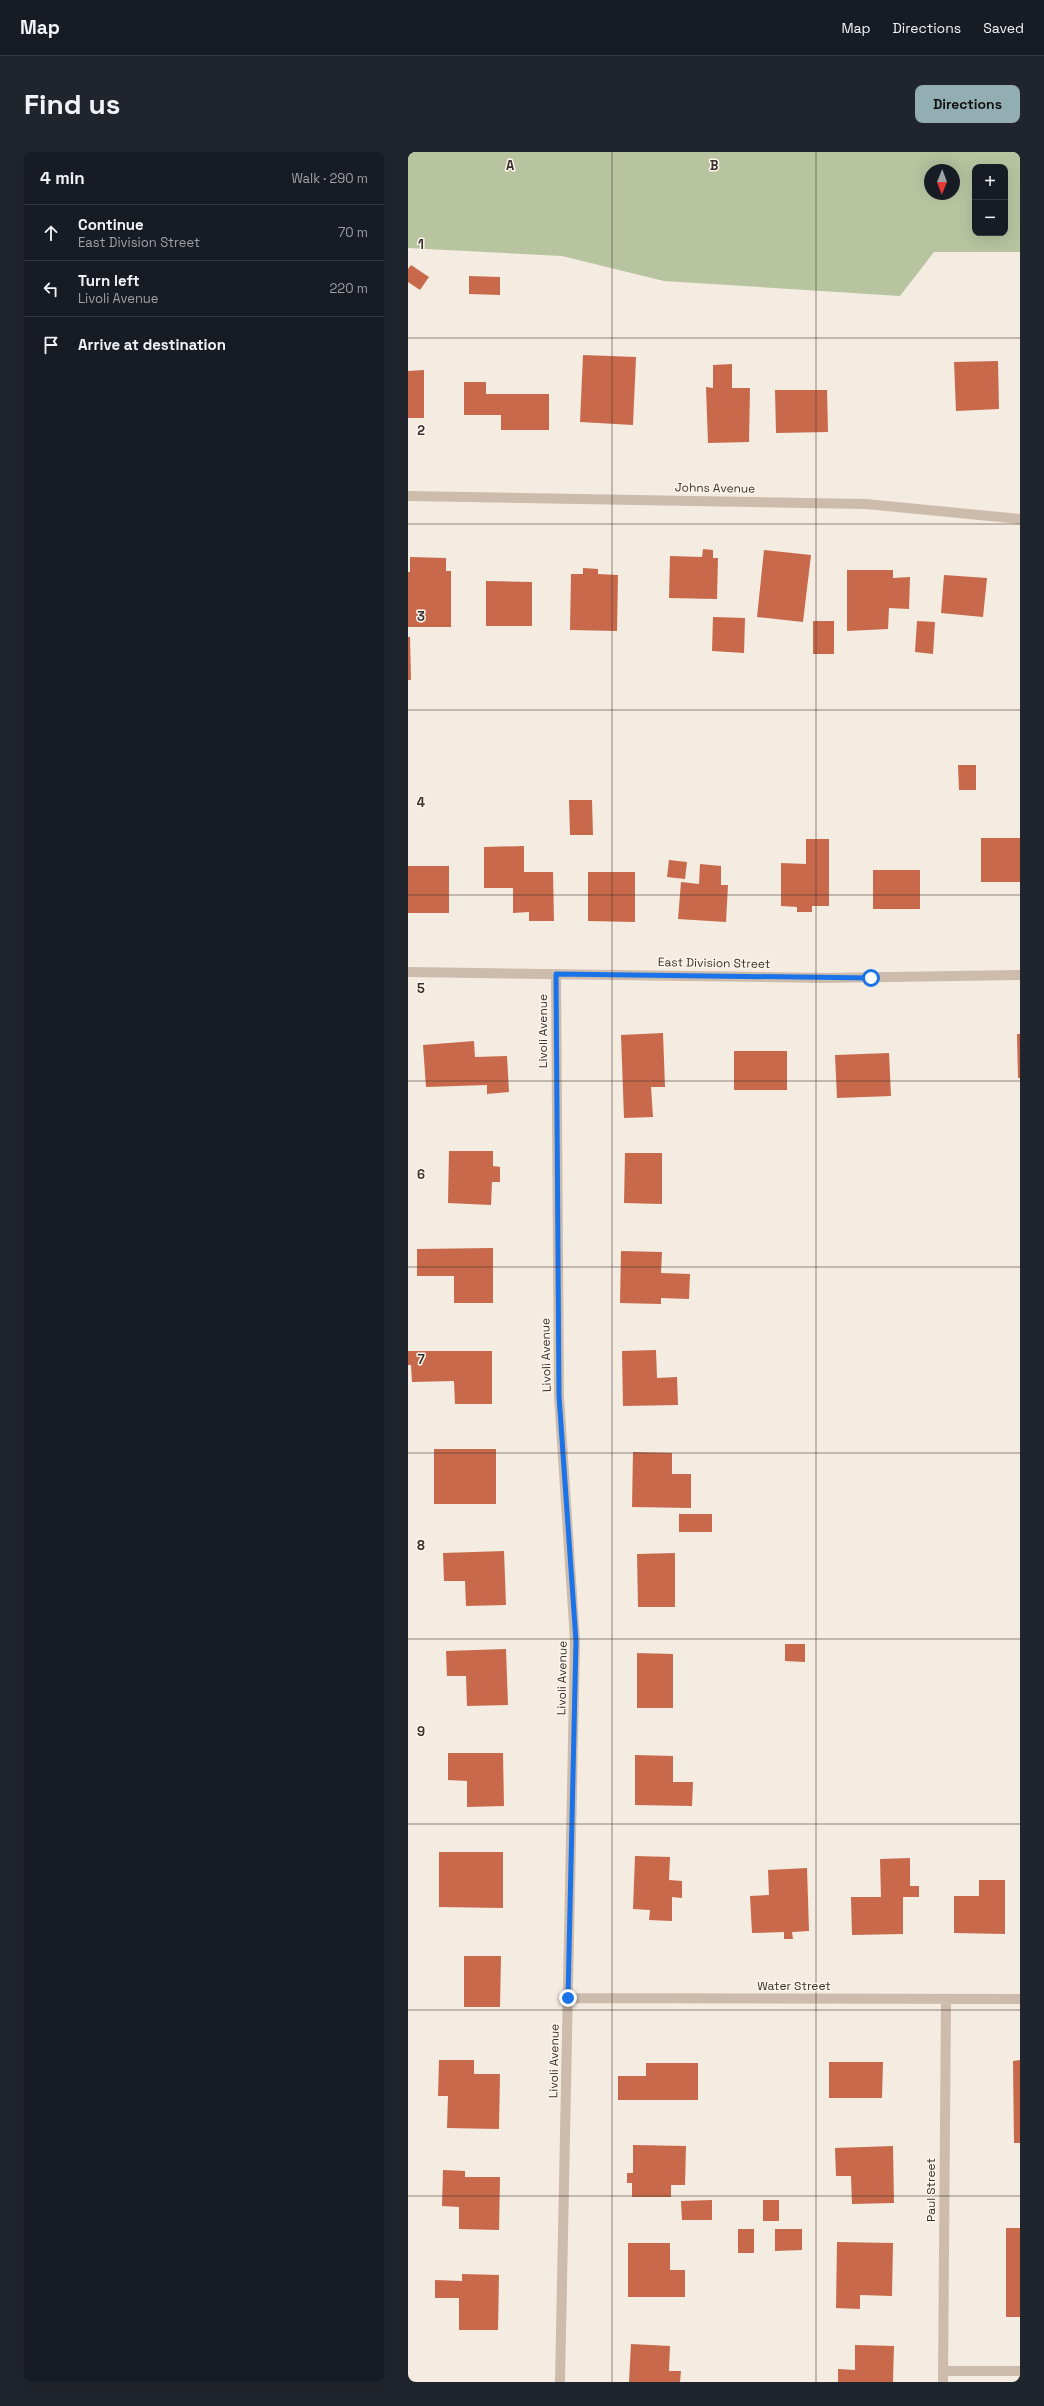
<!DOCTYPE html>
<meta charset="utf-8">
<style>
:root{--surface:#171b24;--page:#20242c;--text:#f1f3f6;--muted:#9ea1a6;--line:#363941;--accent:#92aeb2}
body{margin:0;font-family:"Space Grotesk",sans-serif;background:var(--page);color:var(--text)}
.controls{position:absolute;right:12px;top:12px;display:grid;overflow:hidden;border-radius:8px;box-shadow:0 4px 16px #0002}
.controls button{width:36px;height:36px;display:grid;place-items:center;padding:0;border:0;border-bottom:1px solid var(--line);background:var(--surface);color:var(--text);font:20px sans-serif}
.compass{position:absolute;left:516px;top:12px;width:36px;height:36px;border-radius:50%;background:var(--surface);box-shadow:0 4px 16px #0002;rotate:181deg}
.stop{position:absolute;width:12px;height:12px;margin:-9px;border:3px solid #1a73e8;border-radius:50%;background:#fff}
.stop.end{background:#1a73e8;border-color:#fff;box-shadow:0 1px 4px #0008}
.list{margin:0;padding:0;list-style:none}
h2{display:flex;justify-content:space-between;align-items:center;height:52px;margin:0;padding:0 16px;font-size:17px}
h2 small{font-size:13px;font-weight:400;color:var(--muted)}
.list li{display:grid;grid-template-columns:26px 1fr auto;gap:12px;align-items:center;box-sizing:border-box;height:56px;padding:0 16px;border-top:1px solid var(--line)}
.list b{display:block;font-size:15px;white-space:nowrap}
.list p{margin:0;font-size:13px;white-space:nowrap;color:var(--muted)}
.list em{font-size:13px;font-style:normal;color:var(--muted)}
.icon{flex:none;width:22px;height:22px;fill:none;stroke:currentColor;stroke-width:2;stroke-linecap:round;stroke-linejoin:round}
.map{position:relative;flex:none;width:612px;height:2230px;overflow:hidden;border-radius:8px}
header{display:flex;align-items:center;gap:24px;box-sizing:border-box;height:56px;padding:0 20px;background:var(--surface);border-bottom:1px solid var(--line)}
header strong{font-size:19px}
nav{display:flex;gap:22px;margin-inline-start:auto;font-size:14px}
.intro{display:flex;align-items:center;justify-content:space-between;box-sizing:border-box;height:96px;padding:0 24px}
h1{margin:0;font-size:28px}
.button{padding:10px 18px;border-radius:8px;background:var(--accent);color:#111;font-size:14px;font-weight:700}
main{display:flex;gap:24px;padding:0 24px}
aside{flex:1;background:var(--surface);border-radius:8px;box-shadow:0 4px 16px #0002}
.map>svg:first-child{display:block}
.green{fill:#b8c4a0;fill-rule:evenodd}
.building{fill:#c8694b}
.lines{fill:none;stroke-linecap:round;stroke-linejoin:round}
.minor{stroke:#cdbbac;stroke-width:10}
.tertiary{stroke:#cdbbac;stroke-width:10}
.route{stroke:#1a73e8;stroke-width:5}
.grid{fill:none;stroke:#3b302b;stroke-width:1;stroke-opacity:0.55}
.labels{text-anchor:middle;stroke-width:3;stroke-linejoin:round;paint-order:stroke}
.street-label{font-size:12px;fill:#3b302b;stroke:#fbf5ee}
.grid-label{font-size:13px;text-anchor:middle;font-weight:bold;fill:#3b302b;stroke:#fbf5ee;stroke-width:3;stroke-linejoin:round;paint-order:stroke}
</style>
<header>
<strong>Map</strong>
<nav><a>Map</a><a>Directions</a><a>Saved</a></nav>
</header>
<div class="intro"><h1>Find us</h1><a class="button">Directions</a></div>
<main>
<aside>
<h2>4 min<small>Walk · 290 m</small></h2>
<ul class="list">
<li><svg class="icon" aria-label="ahead" viewBox="0 0 24 24"><path d="M12 20V5M6 11l6-6 6 6"/></svg><div><b>Continue</b><p>East Division Street</p></div><em>70 m</em></li>
<li><svg class="icon" aria-label="left" viewBox="0 0 24 24"><path d="M17 20v-9H6M10 6l-5 5 5 5"/></svg><div><b>Turn left</b><p>Livoli Avenue</p></div><em>220 m</em></li>
<li><svg class="icon" aria-label="arrive" viewBox="0 0 24 24"><path d="M6 21V4h12l-3 4 3 4H6"/></svg><div><b>Arrive at destination</b></div></li>
</ul>
</aside>
<div class="map">
<svg width="612" height="2230" viewBox="0 0 612 2230">
<rect width="100%" height="100%" fill="#f4ebe1"/>
<path class="green" d="M0,0H612V100H526L492,144L256,129L154,104L0,96ZM567,15H597V81H567ZM522,18H546V42H522Z"/>
<path class="building" d="M3,113L21,125L12,138L0,130V117Z
M61,124L92,125V143L61,142Z
M175,203L228,205L225,273L172,270Z
M590,209L591,257L548,259L546,210Z
M324,212V236H342L341,290L300,291L298,235L305,236V213Z
M16,218V266H0V219Z
M56,230H78V242H141V278H93V263H56Z
M367,238H419L420,280L368,281Z
M295,397L305,398V406H310L309,447L261,446L262,404L294,405Z
M356,398L403,403L395,470L349,465Z
M2,405L38,406V419H43V475H0V420H2Z
M175,416L190,417V422L210,423L209,479L162,478L163,422H175Z
M439,418H485V426L502,425L501,457L481,456L480,477L439,479Z
M536,423L579,426L575,465L533,461Z
M78,429L124,430V474H78Z
M305,465L337,466L336,501L304,499Z
M405,469H426V502H405Z
M509,469L527,470L525,502L507,500Z
M0,485H2L3,528H0Z
M550,613H568V638H551Z
M161,648H184L185,683H162Z
M573,686H612V730H573Z
M398,687H421V754H404V760H389V755L373,754V711L398,712Z
M116,694V720H145L146,769H121V760L105,761V736H76V695Z
M261,708L279,710L277,727L259,725Z
M292,712L313,714V733H320L318,770L270,767L273,730L291,732Z
M0,714H41V761H0Z
M465,718H512V757H465Z
M180,720H227V770L180,769Z
M255,881L257,935H243L245,965L216,966L213,883Z
M609,882H612V926H610Z
M66,889L67,905L99,904L101,940L79,942V933L18,935L15,893Z
M326,899H379V938H326Z
M481,901L483,944L429,946L427,903Z
M41,999H85V1014L92,1015V1030H84L83,1053L40,1051Z
M217,1001H254V1052L216,1051Z
M85,1096V1151H46V1124H9V1097Z
M213,1099L254,1100L253,1121L282,1122L281,1147L253,1146V1152L212,1151Z
M248,1198L249,1226L269,1225L270,1253L215,1254L214,1199Z
M0,1199H84V1252H47L46,1229L4,1230L3,1213H0Z
M26,1297H88V1352H26Z
M225,1300L264,1301V1322H283V1356L224,1355Z
M271,1362H304V1380H271Z
M96,1399L98,1453L58,1454L57,1429H36L35,1401Z
M267,1401V1455H230L229,1402Z
M377,1492H397V1510L377,1509Z
M98,1497L100,1553L59,1554L58,1524H39L38,1499Z
M229,1501L265,1502V1556H229Z
M40,1601H95L96,1654L59,1655V1629L40,1628Z
M227,1603L265,1604V1630H285L284,1654L227,1653Z
M31,1700H95V1756L31,1755Z
M227,1704L262,1705L261,1728L274,1729V1746L264,1745V1769L241,1768L242,1758L225,1757Z
M502,1706V1734H511V1745H495V1782L444,1783L443,1745H473L472,1707Z
M399,1716L401,1779L384,1780L385,1787H376V1780L344,1781L342,1744L361,1743L360,1718Z
M571,1728H597V1782L546,1781V1744H571Z
M56,1804H93L92,1855H56Z
M31,1908H66V1922H92L91,1977L39,1976L40,1944H30Z
M612,1908V1991H606L605,1909Z
M421,1910H475L474,1946H421Z
M238,1911H290V1948H210V1924H238Z
M225,1993L278,1994L277,2033H263V2045H224V2031H219V2021H225Z
M485,1994L486,2051L444,2052L443,2024H428L427,1996Z
M35,2018L57,2019V2025H92L91,2078L51,2077V2055L34,2054Z
M304,2048V2068H274L273,2049Z
M355,2048H371V2069H355Z
M598,2076H612V2165H598Z
M330,2077H346V2101H330Z
M367,2077H394V2098L367,2099Z
M429,2090L485,2091L484,2144L452,2143V2157L428,2156Z
M220,2091H262V2118H277V2145H220Z
M54,2122L91,2123L90,2178H51V2146H27V2128L54,2129Z
M223,2192L262,2194L261,2219H273L272,2230H221Z
M447,2193L486,2194L485,2230H430V2217L447,2218Z"/>
<g class="lines">
<path class="minor" d="M0,820L417,826L612,823
M148,822L151,1244L167,1489L152,2230
M160,1846L612,1847
M535,2219H612
M535,2230L538,1847"/>
<path class="tertiary" d="M0,344L458,352L612,367"/>
</g>
<g class="lines">
<path class="route" d="M160,1846L168,1489L151,1244L148,822L463,826"/>
</g>
<path class="grid" d="M204,0V2230M408,0V2230M0,186H612M0,372H612M0,558H612M0,743H612M0,929H612M0,1115H612M0,1301H612M0,1487H612M0,1672H612M0,1858H612M0,2044H612"/>
<g class="labels">
<g class="street-label">
<text transform="translate(307 336) rotate(1)" y="4">Johns Avenue</text>
<text transform="translate(306 811) rotate(1)" y="4">East Division Street</text>
<text transform="translate(135 879) rotate(-90)" y="4">Livoli Avenue</text>
<text transform="translate(138 1203) rotate(-91)" y="4">Livoli Avenue</text>
<text transform="translate(154 1526) rotate(-89)" y="4">Livoli Avenue</text>
<text x="386" y="1838">Water Street</text>
<text transform="translate(146 1909) rotate(-89)" y="4">Livoli Avenue</text>
<text transform="translate(523 2038) rotate(-90)" y="4">Paul Street</text>
</g>
</g>
<g class="grid-label">
<text x="102" y="18">A</text>
<text x="306" y="18">B</text>
<text x="13" y="97">1</text>
<text x="13" y="283">2</text>
<text x="13" y="469">3</text>
<text x="13" y="655">4</text>
<text x="13" y="841">5</text>
<text x="13" y="1027">6</text>
<text x="13" y="1212">7</text>
<text x="13" y="1398">8</text>
<text x="13" y="1584">9</text>
</g>
</svg>
<div class="controls">
<button>+</button>
<button>−</button>
</div>
<svg class="compass" viewBox="-18 -18 36 36"><path d="M0-13l5 13h-10z" fill="#e53935"/><path d="M0 13l5-13h-10z" fill="#9ea1a6"/></svg>
<div class="stop" style="left:463px;top:826px"></div>
<div class="stop end" style="left:160px;top:1846px"></div>
</div>
</main>
